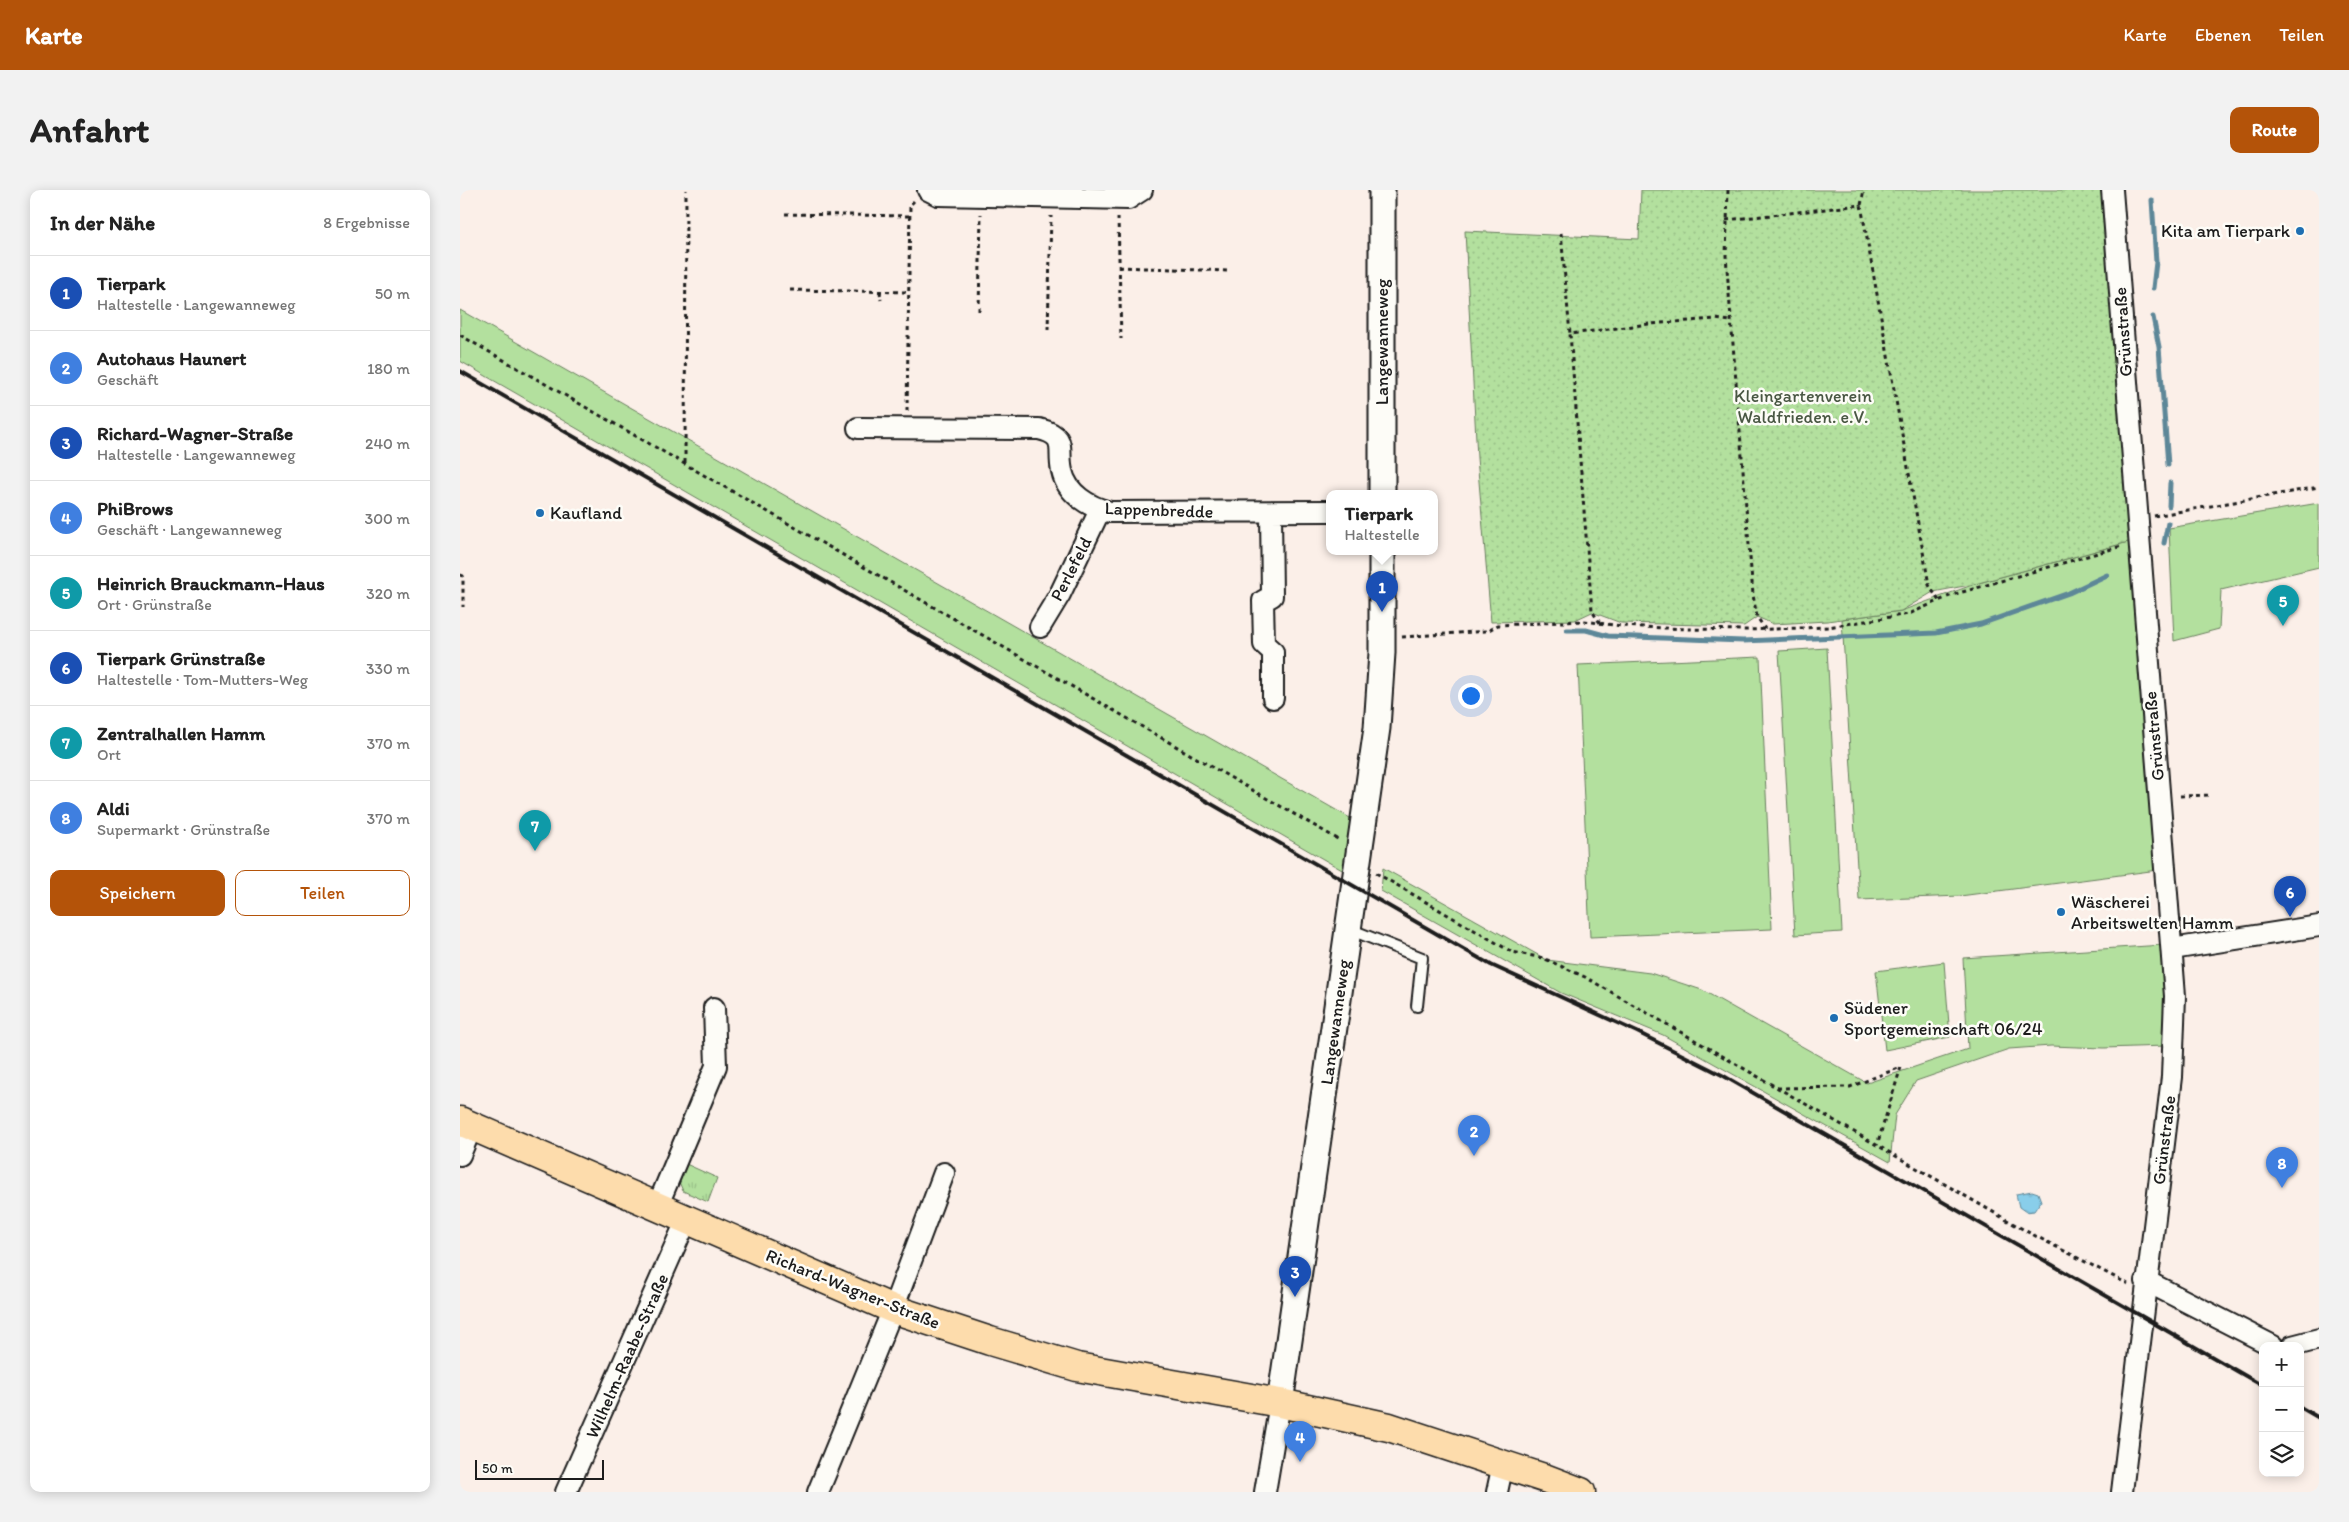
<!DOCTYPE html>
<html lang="de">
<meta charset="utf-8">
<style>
:root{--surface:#fff;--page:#f2f2f2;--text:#222;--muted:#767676;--line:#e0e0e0;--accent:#b45309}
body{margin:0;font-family:Itim,sans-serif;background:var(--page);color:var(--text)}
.controls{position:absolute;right:15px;bottom:15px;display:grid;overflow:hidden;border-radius:10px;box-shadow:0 2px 12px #0003}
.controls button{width:45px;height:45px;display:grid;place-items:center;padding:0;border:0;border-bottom:1px solid var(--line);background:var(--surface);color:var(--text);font:25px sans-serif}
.scale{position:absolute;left:15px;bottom:12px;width:129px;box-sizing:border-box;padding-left:5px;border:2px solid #1c1c1c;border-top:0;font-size:14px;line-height:18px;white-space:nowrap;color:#1c1c1c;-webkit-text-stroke:4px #fdfcf7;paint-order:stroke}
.you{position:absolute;left:1010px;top:505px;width:18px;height:18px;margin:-12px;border:4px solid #fff;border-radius:50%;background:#1a73e8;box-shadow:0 0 0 8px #1a73e833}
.badge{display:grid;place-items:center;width:32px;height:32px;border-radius:50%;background:var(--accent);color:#fff;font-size:16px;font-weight:700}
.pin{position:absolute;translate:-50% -41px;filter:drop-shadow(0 1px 2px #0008)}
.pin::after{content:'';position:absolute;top:26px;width:18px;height:15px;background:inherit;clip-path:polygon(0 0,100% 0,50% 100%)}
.popup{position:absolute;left:866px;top:300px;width:112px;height:65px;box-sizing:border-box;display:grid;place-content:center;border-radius:10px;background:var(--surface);filter:drop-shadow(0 1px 4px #0005);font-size:16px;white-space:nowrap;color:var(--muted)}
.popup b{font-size:19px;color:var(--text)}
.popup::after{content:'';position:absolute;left:50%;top:100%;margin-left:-10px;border:10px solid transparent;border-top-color:var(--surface)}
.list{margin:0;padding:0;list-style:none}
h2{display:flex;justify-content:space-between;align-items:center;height:65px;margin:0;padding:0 20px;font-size:21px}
h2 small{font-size:16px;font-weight:400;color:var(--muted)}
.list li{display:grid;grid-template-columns:32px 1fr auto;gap:15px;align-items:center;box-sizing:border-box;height:75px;padding:0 20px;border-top:1px solid var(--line)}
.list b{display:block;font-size:19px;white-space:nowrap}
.list p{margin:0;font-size:16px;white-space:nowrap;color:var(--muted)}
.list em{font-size:16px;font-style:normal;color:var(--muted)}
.actions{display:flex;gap:10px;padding:15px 20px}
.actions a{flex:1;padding:11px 0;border:1px solid var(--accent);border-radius:10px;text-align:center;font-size:18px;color:var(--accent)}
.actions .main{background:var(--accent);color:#fff}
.icon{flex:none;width:28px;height:28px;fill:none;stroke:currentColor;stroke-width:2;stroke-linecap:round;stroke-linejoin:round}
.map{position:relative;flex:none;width:1859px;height:1302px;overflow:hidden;border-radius:10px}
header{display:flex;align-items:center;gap:30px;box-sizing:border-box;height:70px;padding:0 25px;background:var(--accent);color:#fff}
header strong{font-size:24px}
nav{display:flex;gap:28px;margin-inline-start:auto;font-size:18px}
.intro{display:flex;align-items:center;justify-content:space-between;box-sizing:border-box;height:120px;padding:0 30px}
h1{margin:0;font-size:35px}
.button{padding:12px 22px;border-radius:10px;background:var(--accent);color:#fff;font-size:18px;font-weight:700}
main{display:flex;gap:30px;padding:0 30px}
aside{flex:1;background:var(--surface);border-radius:10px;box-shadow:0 2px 12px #0003}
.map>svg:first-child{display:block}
.grass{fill:#b3e09e;stroke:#687e5d}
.park{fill:url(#park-tufts);stroke:#687e5d}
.garden{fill:url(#garden-dots);stroke:#687e5d}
.water{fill:url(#water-ripples);stroke:#5d8798}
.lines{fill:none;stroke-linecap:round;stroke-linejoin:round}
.stream{stroke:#5d8798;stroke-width:5}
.service-casing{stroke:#1c1c1c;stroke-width:14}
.minor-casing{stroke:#1c1c1c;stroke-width:24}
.tertiary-casing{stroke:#1c1c1c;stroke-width:29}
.primary-casing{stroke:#1c1c1c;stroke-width:31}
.path{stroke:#1c1c1c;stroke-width:3;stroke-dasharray:4 4;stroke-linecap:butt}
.service{stroke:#fdfcf7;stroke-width:10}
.minor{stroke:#fdfcf7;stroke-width:20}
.tertiary{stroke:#fdfcf7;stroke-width:25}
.primary{stroke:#fddcac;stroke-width:28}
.rail{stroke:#1c1c1c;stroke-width:4}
.poi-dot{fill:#1f6fb2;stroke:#fdfcf7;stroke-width:2}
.labels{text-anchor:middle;stroke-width:5;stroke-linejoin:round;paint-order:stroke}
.poi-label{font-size:18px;fill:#1c1c1c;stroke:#fdfcf7;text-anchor:start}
.street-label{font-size:18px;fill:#1c1c1c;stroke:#fdfcf7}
.park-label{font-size:18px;fill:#495743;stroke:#fdfcf7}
</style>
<header>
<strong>Karte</strong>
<nav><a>Karte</a><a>Ebenen</a><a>Teilen</a></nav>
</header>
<div class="intro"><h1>Anfahrt</h1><a class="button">Route</a></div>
<main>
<aside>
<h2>In der Nähe<small>8 Ergebnisse</small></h2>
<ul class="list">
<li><span class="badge" style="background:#1a4fb4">1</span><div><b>Tierpark</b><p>Haltestelle · Langewanneweg</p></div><em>50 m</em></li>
<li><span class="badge" style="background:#3f7fe0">2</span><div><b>Autohaus Haunert</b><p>Geschäft</p></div><em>180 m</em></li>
<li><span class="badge" style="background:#1a4fb4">3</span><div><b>Richard-Wagner-Straße</b><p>Haltestelle · Langewanneweg</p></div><em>240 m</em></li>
<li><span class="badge" style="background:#3f7fe0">4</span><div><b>PhiBrows</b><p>Geschäft · Langewanneweg</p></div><em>300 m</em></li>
<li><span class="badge" style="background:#0f9aa8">5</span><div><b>Heinrich Brauckmann-Haus</b><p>Ort · Grünstraße</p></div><em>320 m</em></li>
<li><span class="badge" style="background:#1a4fb4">6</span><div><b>Tierpark Grünstraße</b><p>Haltestelle · Tom-Mutters-Weg</p></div><em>330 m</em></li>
<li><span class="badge" style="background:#0f9aa8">7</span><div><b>Zentralhallen Hamm</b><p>Ort</p></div><em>370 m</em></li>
<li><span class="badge" style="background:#3f7fe0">8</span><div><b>Aldi</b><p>Supermarkt · Grünstraße</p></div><em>370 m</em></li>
</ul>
<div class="actions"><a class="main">Speichern</a><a>Teilen</a></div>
</aside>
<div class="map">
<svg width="1859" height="1302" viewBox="0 0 1859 1302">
<defs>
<pattern id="park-tufts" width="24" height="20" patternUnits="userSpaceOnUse" patternTransform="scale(1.25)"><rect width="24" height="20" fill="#b3e09e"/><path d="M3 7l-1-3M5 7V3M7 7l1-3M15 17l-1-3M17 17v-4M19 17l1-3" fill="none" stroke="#99c088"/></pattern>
<pattern id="garden-dots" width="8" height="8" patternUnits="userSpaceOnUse" patternTransform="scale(1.25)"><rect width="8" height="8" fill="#b3e09e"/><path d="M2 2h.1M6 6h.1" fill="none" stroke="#99c088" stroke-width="1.8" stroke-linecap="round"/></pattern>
<pattern id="water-ripples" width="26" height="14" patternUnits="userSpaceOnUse" patternTransform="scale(1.25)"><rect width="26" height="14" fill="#89ceea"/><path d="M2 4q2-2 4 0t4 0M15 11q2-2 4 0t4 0" fill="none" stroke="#76b0c8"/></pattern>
</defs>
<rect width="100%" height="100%" fill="#fbefe8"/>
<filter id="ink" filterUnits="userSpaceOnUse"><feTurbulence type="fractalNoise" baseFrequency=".02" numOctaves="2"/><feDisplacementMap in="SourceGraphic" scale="10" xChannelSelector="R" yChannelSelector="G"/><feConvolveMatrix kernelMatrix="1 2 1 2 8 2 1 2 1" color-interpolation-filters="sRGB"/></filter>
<g filter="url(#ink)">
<path class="grass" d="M0,120L897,632L889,684L0,171Z
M1859,313V377L1761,400L1759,439L1714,451L1709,338Z
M1672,351L1698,680L1500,706L1399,710L1382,429L1441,421L1515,394Z
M1367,458L1382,742L1335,745L1319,461Z
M1300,467L1312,739L1130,747L1118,475Z
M923,678L1087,770L1190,783L1242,800L1407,893L1508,859L1503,768L1703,755L1706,856L1644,858L1591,856L1549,859L1456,891L1435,925L1430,972L1203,845L1101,803L921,701Z
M1484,772L1490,847L1425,860L1416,781Z"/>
<path class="park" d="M226,974L257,988L248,1012L223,1001L219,992Z"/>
<path class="garden" d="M1181,0H1645L1672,351L1515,394L1473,402L1441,421L1367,431L1313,434L1297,427L1284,436L1161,433L1132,422L1115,430L1031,432L1017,268L1005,41L1179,49Z"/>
<path class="water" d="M1572,1001L1578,1003L1581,1011L1574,1021L1566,1022L1559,1017L1556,1004Z"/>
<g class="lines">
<path class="stream" d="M1692,10L1696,72L1693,98
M1693,127L1699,157L1708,275
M1709,316L1710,293
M1704,353L1708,333
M1107,440H1126L1148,446L1283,451L1476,443L1521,434L1609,403L1647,385"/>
<g class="service-casing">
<path id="service" d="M889,739L962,768L957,816"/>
</g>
<g class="minor-casing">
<path id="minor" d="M468,0L478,5L668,9L682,0
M1652,0L1715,806L1712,887L1662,1302
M398,238L579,239C609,246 597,260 602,281C607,304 629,317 650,322L870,321
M811,322L812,406L803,411L804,454L813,462V508
M580,437L600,404L640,320
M1712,759L1859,736
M0,965L12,936
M197,1017L256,876L254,818
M1686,1091L1813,1156
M1832,1156L1859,1149
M106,1302L227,1029
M358,1302L433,1119L484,983
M805,1302L820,1213
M1037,1302L1043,1274"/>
</g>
<g class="tertiary-casing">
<path id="tertiary" d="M922,0V303
M820,1213L917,538L922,463V361"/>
</g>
<g class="primary-casing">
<path id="primary" d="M0,931L433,1119L530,1151L617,1177L820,1213L929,1237L1087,1289L1121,1302"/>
</g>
<path class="path" d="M1268,0L1266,66L1293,405L1297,427L1305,439
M1401,15L1404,0
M325,24L450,26
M658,27L661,149
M1266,30L1401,15L1469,395L1479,411
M1101,43L1110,144
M659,77L768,81
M330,100L449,102
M420,101L421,110
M519,121L521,24
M588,140L591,26
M0,145L881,651
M447,221L450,15L454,11
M225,273L226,0
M1694,326L1859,297
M0,385L3,386V417
M1140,433L1132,421L1110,144L1189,134L1255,129L1270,131
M942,447L1027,441L1038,435L1124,431L1161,436L1227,439L1286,440L1368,437L1449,424L1492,405L1662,356
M1720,606L1752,605
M916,683L1052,762L1083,768L1125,787L1566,1041L1668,1094
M1317,898L1390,897L1441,877L1417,955"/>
<use href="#service" class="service"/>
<use href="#minor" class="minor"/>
<use href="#tertiary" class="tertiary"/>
<use href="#primary" class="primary"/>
<path class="rail" d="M0,181L1031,775L1177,842L1262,885L1803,1196
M1840,1217L1859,1228"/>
</g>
</g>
<g class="poi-dot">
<circle cx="1840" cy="41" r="5"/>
<circle cx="80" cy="323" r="5"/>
<circle cx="1601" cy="722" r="5"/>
<circle cx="1374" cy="828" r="5"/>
</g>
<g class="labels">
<g class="poi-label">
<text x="1830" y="47" text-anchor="end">Kita am Tierpark</text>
<text x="90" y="329">Kaufland</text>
<text x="1611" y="718">Wäscherei<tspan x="1611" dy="21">Arbeitswelten Hamm</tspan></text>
<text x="1384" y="824">Südener<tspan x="1384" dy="21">Sportgemeinschaft 06/24</tspan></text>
</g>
<g class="street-label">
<text transform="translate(1663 142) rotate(-94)" y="6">Grünstraße</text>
<text transform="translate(922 152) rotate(-90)" y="6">Langewanneweg</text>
<text transform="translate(699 320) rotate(2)" y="6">Lappenbredde</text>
<text transform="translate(611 379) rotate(-63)" y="6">Perlefeld</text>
<text transform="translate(1694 546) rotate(-95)" y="6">Grünstraße</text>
<text transform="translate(875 832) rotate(-82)" y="6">Langewanneweg</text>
<text transform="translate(1704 950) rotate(-83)" y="6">Grünstraße</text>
<text transform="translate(393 1099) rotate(22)" y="6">Richard-Wagner-Straße</text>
<text transform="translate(167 1166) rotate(-66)" y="6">Wilhelm-Raabe-Straße</text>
</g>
<g class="park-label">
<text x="1343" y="212">Kleingartenverein<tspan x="1343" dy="21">Waldfrieden. e.V.</tspan></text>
</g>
</g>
</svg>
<div class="controls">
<button>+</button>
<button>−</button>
<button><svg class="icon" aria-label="layers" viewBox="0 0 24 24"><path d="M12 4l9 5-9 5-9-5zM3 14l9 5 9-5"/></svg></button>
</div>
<div class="scale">50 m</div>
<div class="you"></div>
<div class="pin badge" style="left:922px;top:422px;background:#1a4fb4">1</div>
<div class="popup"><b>Tierpark</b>Haltestelle</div>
<div class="pin badge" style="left:1014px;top:966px;background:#3f7fe0">2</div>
<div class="pin badge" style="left:835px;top:1107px;background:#1a4fb4">3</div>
<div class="pin badge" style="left:840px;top:1272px;background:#3f7fe0">4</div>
<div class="pin badge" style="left:1823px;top:436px;background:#0f9aa8">5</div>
<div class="pin badge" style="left:1830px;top:727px;background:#1a4fb4">6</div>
<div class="pin badge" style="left:75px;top:661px;background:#0f9aa8">7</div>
<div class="pin badge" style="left:1822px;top:998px;background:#3f7fe0">8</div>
</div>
</main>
